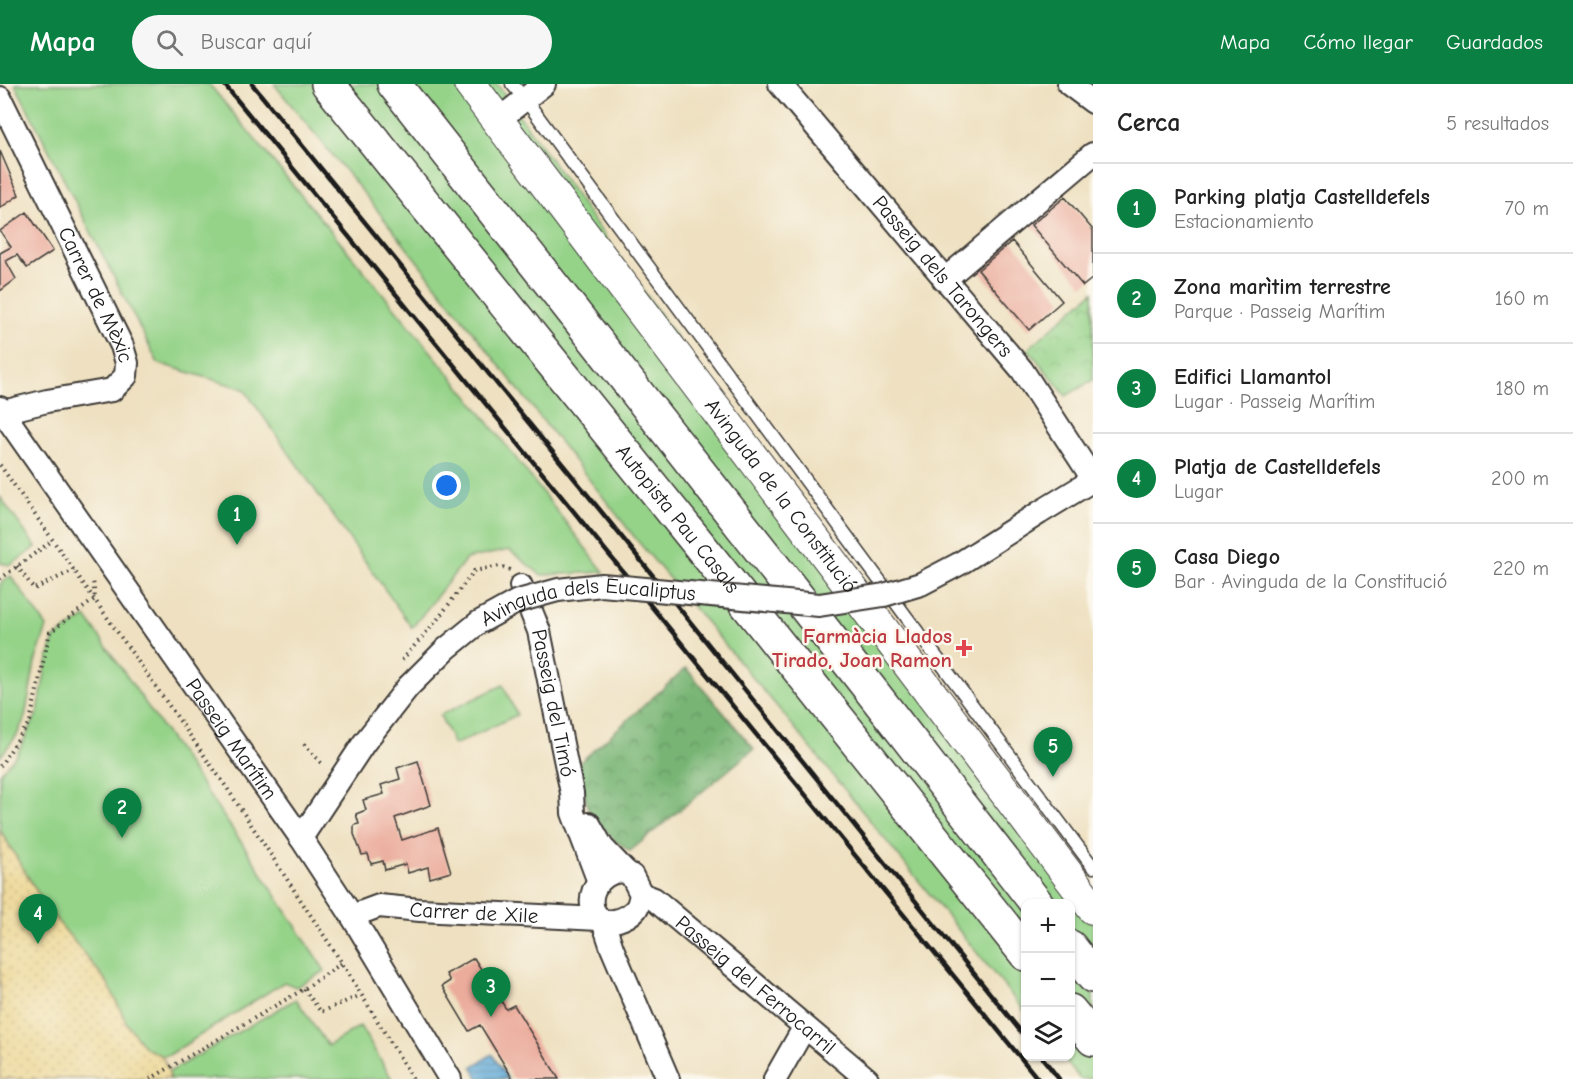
<!DOCTYPE html>
<html lang="es">
<meta charset="utf-8">
<style>
:root{--surface:#fff;--page:#f6f6f6;--text:#222;--muted:#767676;--line:#e0e0e0;--accent:#0b8043}
body{margin:0;font-family:"Comic Neue",sans-serif;background:var(--page);color:var(--text)}
.controls{position:absolute;right:18px;bottom:18px;display:grid;overflow:hidden;border-radius:12px;box-shadow:0 2px 4px #0004}
.controls button{width:54px;height:54px;display:grid;place-items:center;padding:0;border:0;border-bottom:2px solid var(--line);background:var(--surface);color:var(--text);font:30px sans-serif}
.you{position:absolute;left:447px;top:402px;width:21px;height:21px;margin:-15px;border:4px solid #fff;border-radius:50%;background:#1a73e8;box-shadow:0 0 0 9px #1a73e833}
.badge{display:grid;place-items:center;width:39px;height:39px;border-radius:50%;background:var(--accent);color:#fff;font-size:20px;font-weight:700}
.pin{position:absolute;translate:-50% -50px;filter:drop-shadow(0 2px 3px #0008)}
.pin::after{content:'';position:absolute;top:32px;width:21px;height:18px;background:inherit;clip-path:polygon(0 0,100% 0,50% 100%)}
.list{margin:0;padding:0;list-style:none}
h2{display:flex;justify-content:space-between;align-items:center;height:78px;margin:0;padding:0 24px;font-size:26px}
h2 small{font-size:20px;font-weight:400;color:var(--muted)}
.list li{display:grid;grid-template-columns:39px 1fr auto;gap:18px;align-items:center;box-sizing:border-box;height:90px;padding:0 24px;border-top:2px solid var(--line)}
.list b{display:block;font-size:22px;white-space:nowrap}
.list p{margin:0;font-size:20px;white-space:nowrap;color:var(--muted)}
.list em{font-size:20px;font-style:normal;color:var(--muted)}
.icon{flex:none;width:33px;height:33px;fill:none;stroke:currentColor;stroke-width:2;stroke-linecap:round;stroke-linejoin:round}
.map{position:relative;flex:none;width:1093px;height:995px;overflow:hidden}
header{display:flex;align-items:center;gap:36px;box-sizing:border-box;height:84px;padding:0 30px;background:var(--accent);color:#fff}
header strong{font-size:28px}
nav{display:flex;gap:33px;margin-inline-start:auto;font-size:21px}
.search{width:420px;height:54px;background:var(--page);display:flex;align-items:center;gap:15px;box-sizing:border-box;padding:0 21px;border-radius:33px;color:var(--muted);font-size:22px}
main{display:flex}
aside{flex:1;background:var(--surface)}
.map>svg:first-child{display:block}
.green{fill:#95d389;stroke:#587852;stroke-width:1.5}
.forest{fill:url(#forest-crowns);stroke:#4a6848;stroke-width:1.5}
.sand{fill:url(#sand-dots);stroke:#857b5d;stroke-width:1.5}
.park{fill:url(#park-crowns);stroke:#587852;stroke-width:1.5}
.water{fill:url(#water-rules);stroke:#3e627a;stroke-width:1.5}
.building{fill:#ebac9c}
.lines{fill:none;stroke-linecap:round;stroke-linejoin:round}
.lane-casing{stroke:#3c3935;stroke-width:15}
.street-casing{stroke:#3c3935;stroke-width:26}
.secondary-casing{stroke:#3c3935;stroke-width:34}
.highway-casing{stroke:#3c3935;stroke-width:36}
.path{stroke:#3c3935;stroke-width:4;stroke-dasharray:1.5 4.5;stroke-linecap:butt}
.lane{stroke:#fff;stroke-width:12}
.street{stroke:#fff;stroke-width:22}
.secondary{stroke:#fff;stroke-width:32}
.highway{stroke:#fff;stroke-width:33}
.rail{stroke:#1c1c1c;stroke-width:4.5}
.street-bridge-casing{stroke:#3c3935;stroke-width:26;stroke-linecap:butt}
.street-bridge{stroke:#fff;stroke-width:22}
.health-dot{fill:#e0444e;stroke:#fbf7ec;stroke-width:2}
.labels{text-anchor:middle;stroke-width:5;stroke-linejoin:round;paint-order:stroke}
.street-label{font-size:21px;fill:#1c1c1c;stroke:#fbf7ec}
.health-label{font-size:21px;font-weight:bold;fill:#be3a42;stroke:#fbf7ec;text-anchor:end}
</style>
<header>
<strong>Mapa</strong>
<div class="search"><svg class="icon" aria-label="search" viewBox="0 0 24 24"><circle cx="10" cy="10" r="6"/><path d="M15 15l6 6"/></svg>Buscar aquí</div>
<nav><a>Mapa</a><a>Cómo llegar</a><a>Guardados</a></nav>
</header>
<main>
<div class="map">
<svg width="1093" height="995" viewBox="0 0 1093 995">
<defs>
<pattern id="forest-crowns" width="20" height="18" patternUnits="userSpaceOnUse" patternTransform="scale(1.5)"><rect width="20" height="18" fill="#78b575"/><path d="M2 6a3 3 0 1 1 6 0M12 15a3 3 0 1 1 6 0" fill="none" stroke="#62925f"/></pattern>
<pattern id="sand-dots" width="8" height="8" patternUnits="userSpaceOnUse" patternTransform="scale(1.5)"><rect width="8" height="8" fill="#eeda9e"/><path d="M2 2h.1M6 6h.1" fill="none" stroke="#ccba88" stroke-width="1.8" stroke-linecap="round"/></pattern>
<pattern id="park-crowns" width="20" height="18" patternUnits="userSpaceOnUse" patternTransform="scale(1.5)"><rect width="20" height="18" fill="#95d389"/><path d="M2 6a3 3 0 1 1 6 0M12 15a3 3 0 1 1 6 0" fill="none" stroke="#80b576"/></pattern>
<pattern id="water-rules" width="6" height="5" patternUnits="userSpaceOnUse" patternTransform="scale(1.5)"><rect width="6" height="5" fill="#5fa9d7"/><path d="M0 2.5h6" fill="none" stroke="#4e89ae"/></pattern>
</defs>
<rect width="100%" height="100%" fill="#fbf7ec"/>
<filter id="ink" filterUnits="userSpaceOnUse"><feTurbulence type="fractalNoise" baseFrequency=".0167" numOctaves="2"/><feDisplacementMap in="SourceGraphic" scale="12" xChannelSelector="R" yChannelSelector="G"/><feConvolveMatrix kernelMatrix="1 2 1 2 8 2 1 2 1" color-interpolation-filters="sRGB"/></filter>
<filter id="wash" filterUnits="userSpaceOnUse"><feTurbulence type="fractalNoise" baseFrequency=".008" numOctaves="4" result="noise"/><feDisplacementMap in="SourceGraphic" scale="24" xChannelSelector="R" yChannelSelector="G"/><feGaussianBlur stdDeviation="1.35" result="paint"/><feColorMatrix in="noise" values="0 0 0 0 0 0 0 0 0 0 0 0 0 0 0 0 0 1.4 0 .05"/><feComposite in="paint" operator="in"/></filter>
<g filter="url(#wash)">
<rect width="100%" height="100%" fill="#eee0c0"/>
<path class="green" d="M15,0H209L471,316L604,488L541,491L509,466L466,475L412,544L244,305L158,279Z
M274,0H497L744,349L1093,809V995H1080L1062,973L1070,972V820H1026L1025,928L785,632L636,455L366,112Z
M0,413L36,463L11,481L0,479Z
M11,492L47,543L35,578L25,633L17,651L0,673V500Z
M86,533L244,762L325,887L296,903L284,898L169,971L162,972L145,964L127,940L107,898L46,823L0,746V689L17,670L38,628L46,583L54,554Z
M503,601L517,631L454,661L440,631Z
M296,915L328,962L360,942L392,995H169V988Z"/>
<path class="forest" d="M686,584L754,665L630,767L614,756L588,726L578,680Z"/>
<path class="sand" d="M0,746L46,823L107,898L127,940L145,964L162,972L169,988V995H0Z"/>
<path class="park" d="M1093,208V296L1066,312L1028,265Z"/>
<path class="water" d="M492,970L508,995H479L472,983Z"/>
<g id="blocks">
<path class="building" d="M0,67L19,111L0,124Z
M1065,113L1093,146V194L1083,202L1031,141Z
M27,128L53,167L27,184L17,171L6,177L16,195L0,207V169L11,163L0,147Z
M1012,157L1062,217L1029,246L978,186Z
M418,677L431,721L395,734L402,756L438,744L451,788L430,794L428,783L408,789L406,780L385,786L383,777L371,780L368,770L362,771L354,750V741L359,740L356,730L366,726L363,716L384,710L381,701L400,695L397,684Z
M474,874L506,925L514,921L559,995H513L480,941L469,947L442,902L450,897L446,890Z"/>
</g>
</g>
<g filter="url(#ink)">
<use href="#blocks" fill-opacity="0" stroke="#3c3935" stroke-width="1.5"/>
<g class="lines">
<g class="lane-casing">
<path id="lane" d="M512,0L525,15L905,531L1093,783"/>
</g>
<g class="street-casing">
<g id="street">
<path id="s1" d="M780,0L1022,286L1093,395"/>
<path d="M1069,0L1093,18"/>
<path id="s2" d="M0,14L122,262L127,279L126,292L112,306L47,317L3,328"/>
<path d="M497,37L544,0"/>
<path d="M944,196L1093,70"/>
<path id="s3" d="M0,324L301,754L352,832L450,995"/>
<path d="M1039,429L1093,396"/>
<path id="s4" d="M521,502L539,547L572,709L573,729L599,798"/>
<path d="M589,740L602,763L626,788"/>
<path d="M301,754L364,659L408,603"/>
<path id="s5" d="M641,810L654,815L867,995"/>
<path id="s6" d="M352,832L379,822L420,826L599,835C610,841 627,835 636,825C639,821 640,815 641,810L632,792L626,788C608,785 589,801 592,821C592,826 596,830 599,835"/>
<path d="M603,837L612,864L668,995"/>
<path d="M775,995L804,944"/>
</g>
</g>
<g class="secondary-casing">
<g id="secondary">
<path id="s7" d="M470,0L1093,824"/>
</g>
</g>
<g class="highway-casing">
<g id="highway">
<path id="s8" d="M328,0L697,458L1026,870"/>
<path d="M394,0L866,600L1037,820"/>
<path d="M1070,863L1093,892"/>
<path d="M1070,927L1093,955"/>
</g>
</g>
<path class="path" d="M0,381L227,704L342,879L413,995
M17,482L34,505L74,486
M0,495L53,456
M402,576L437,536L474,487L500,482L510,486
M304,660L324,682
M0,682L30,637L50,548L95,515L93,495
M304,905L321,928L361,911
M150,995L304,905L342,879"/>
<use href="#lane" class="lane"/>
<use href="#street" class="street"/>
<use href="#secondary" class="secondary"/>
<use href="#highway" class="highway"/>
<path class="rail" d="M224,0L1038,995
M252,0L604,431L1026,954
M1041,972L1059,995"/>
<g class="street-bridge-casing">
<g id="street-bridge">
<path id="s9" d="M408,603L446,565L478,539L518,517L558,506L602,501L819,521L884,511L921,500L959,480L1039,429"/>
</g>
</g>
<use href="#street-bridge" class="street-bridge"/>
</g>
</g>
<path class="health-dot" d="M961 555h6v6h6v6h-6v6h-6v-6h-6v-6h6z"/>
<g class="labels">
<g class="street-label">
<text dy="7" stroke="none"><textPath href="#s1" startOffset="252">Passeig dels Tarongers</textPath></text>
<text dy="7" stroke="none"><textPath href="#s2" startOffset="219">Carrer de Mèxic</textPath></text>
<text dy="7" stroke="none"><textPath href="#s7" startOffset="516">Avinguda de la Constitució</textPath></text>
<text dy="7" stroke="none"><textPath href="#s8" startOffset="558">Autopista Pau Casals</textPath></text>
<text dy="7" stroke="none"><textPath href="#s9" startOffset="210">Avinguda dels Eucaliptus</textPath></text>
<text dy="7" stroke="none"><textPath href="#s4" startOffset="122">Passeig del Timó</textPath></text>
<text dy="7" stroke="none"><textPath href="#s3" startOffset="404">Passeig Marítim</textPath></text>
<text dy="7" stroke="none"><textPath href="#s6" startOffset="124">Carrer de Xile</textPath></text>
<text dy="7" stroke="none"><textPath href="#s5" startOffset="147">Passeig del Ferrocarril</textPath></text>
</g>
<g class="health-label">
<text x="952" y="559">Farmàcia Llados<tspan x="952" dy="24">Tirado, Joan Ramon</tspan></text>
</g>
</g>
</svg>
<div class="controls">
<button>+</button>
<button>−</button>
<button><svg class="icon" aria-label="layers" viewBox="0 0 24 24"><path d="M12 4l9 5-9 5-9-5zM3 14l9 5 9-5"/></svg></button>
</div>
<div class="you"></div>
<div class="pin badge" style="left:237px;top:461px">1</div>
<div class="pin badge" style="left:122px;top:754px">2</div>
<div class="pin badge" style="left:491px;top:933px">3</div>
<div class="pin badge" style="left:38px;top:860px">4</div>
<div class="pin badge" style="left:1053px;top:693px">5</div>
</div>
<aside>
<h2>Cerca<small>5 resultados</small></h2>
<ul class="list">
<li><span class="badge">1</span><div><b>Parking platja Castelldefels</b><p>Estacionamiento</p></div><em>70 m</em></li>
<li><span class="badge">2</span><div><b>Zona marìtim terrestre</b><p>Parque · Passeig Marítim</p></div><em>160 m</em></li>
<li><span class="badge">3</span><div><b>Edifici Llamantol</b><p>Lugar · Passeig Marítim</p></div><em>180 m</em></li>
<li><span class="badge">4</span><div><b>Platja de Castelldefels</b><p>Lugar</p></div><em>200 m</em></li>
<li><span class="badge">5</span><div><b>Casa Diego</b><p>Bar · Avinguda de la Constitució</p></div><em>220 m</em></li>
</ul>
</aside>
</main>
